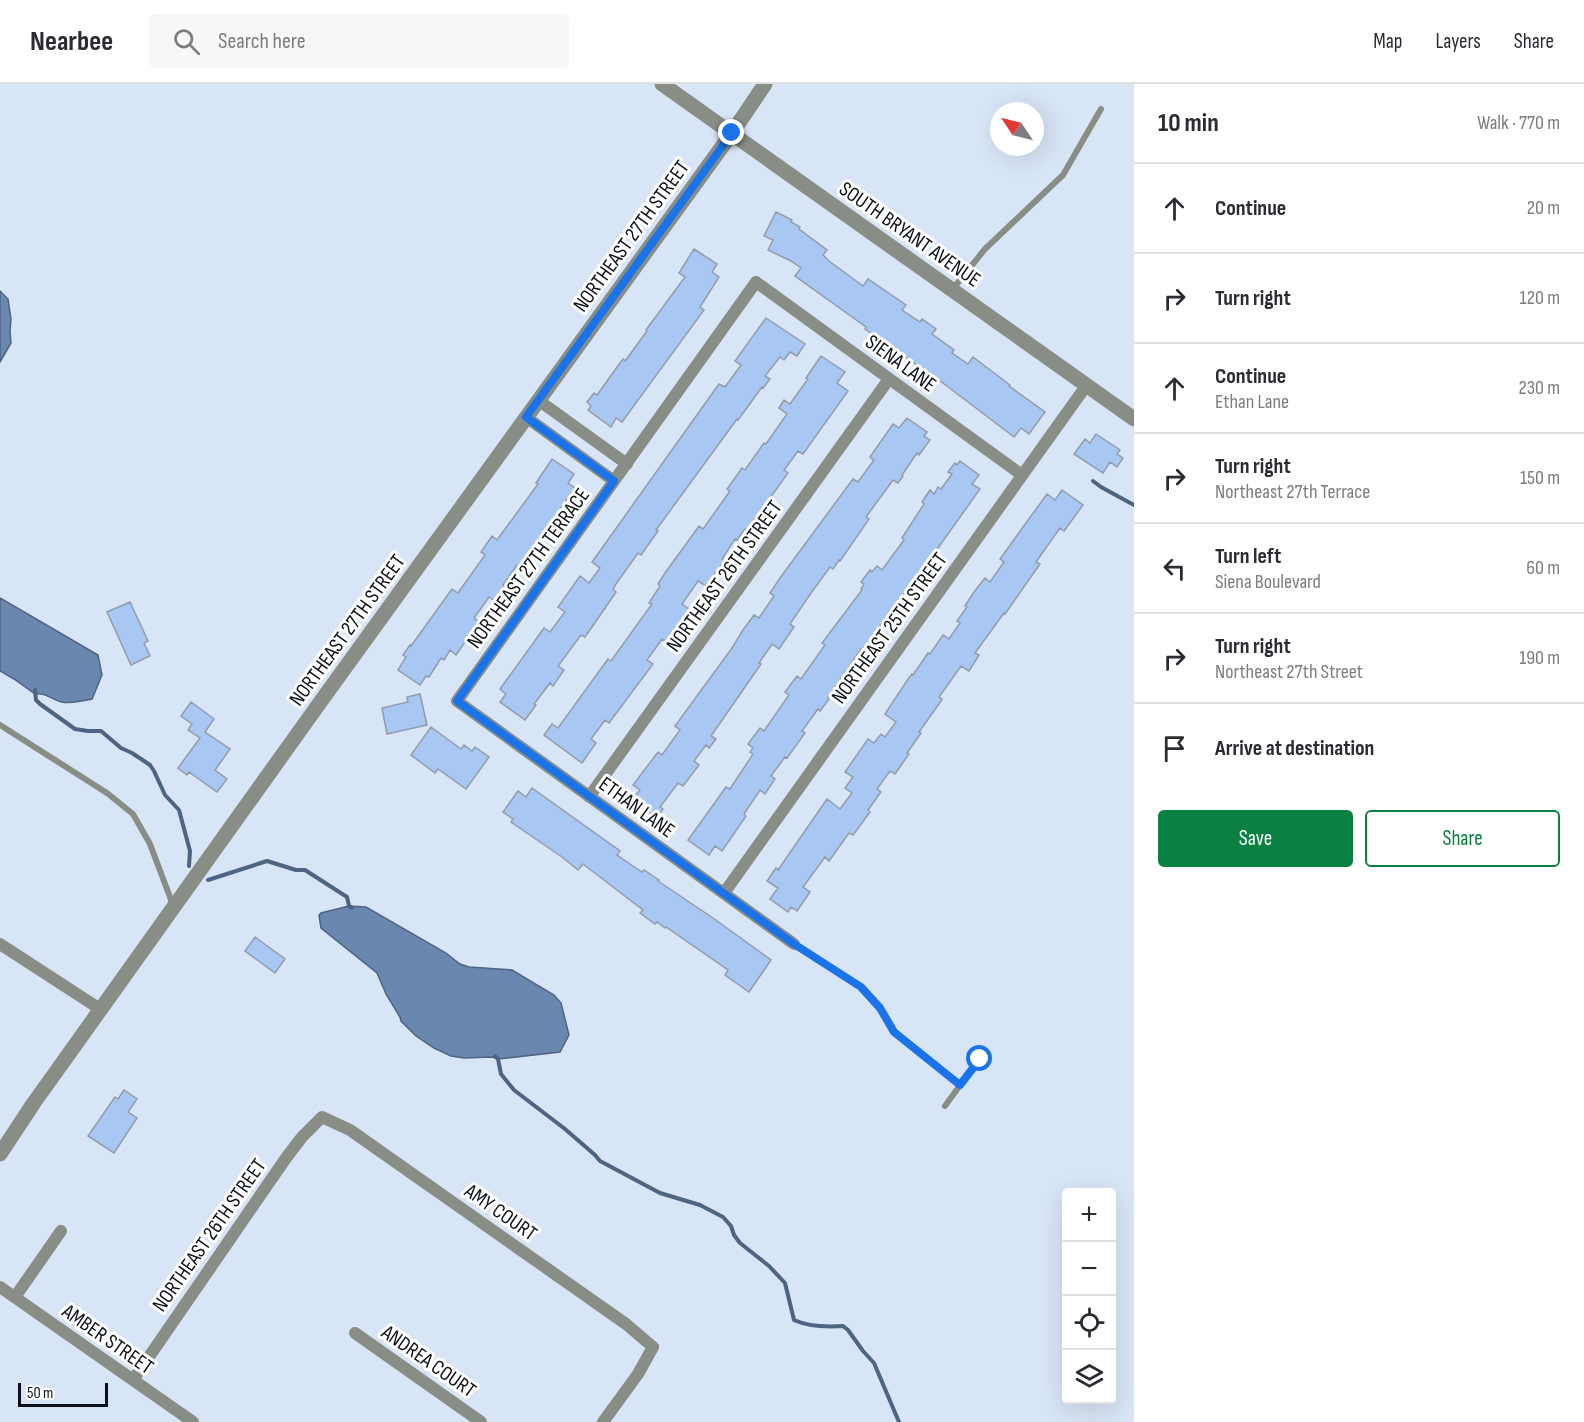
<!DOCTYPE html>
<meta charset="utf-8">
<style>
:root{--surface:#fff;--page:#f7f7f7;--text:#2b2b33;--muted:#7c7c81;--line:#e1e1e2;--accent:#0b8043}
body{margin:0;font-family:"Sofia Sans Condensed",sans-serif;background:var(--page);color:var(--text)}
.controls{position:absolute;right:18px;bottom:18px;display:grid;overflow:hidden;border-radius:6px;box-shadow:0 6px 24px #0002}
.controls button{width:54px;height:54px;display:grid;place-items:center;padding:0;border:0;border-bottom:2px solid var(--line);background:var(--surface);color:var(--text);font:30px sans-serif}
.compass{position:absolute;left:990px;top:18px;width:54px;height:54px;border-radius:50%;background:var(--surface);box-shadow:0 6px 24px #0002;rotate:305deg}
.scale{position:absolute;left:18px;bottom:15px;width:90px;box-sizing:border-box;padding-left:6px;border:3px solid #0d1117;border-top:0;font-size:16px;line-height:21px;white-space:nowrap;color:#0d1117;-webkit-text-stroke:4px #fff;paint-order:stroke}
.stop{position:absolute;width:18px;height:18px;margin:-14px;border:4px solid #1a73e8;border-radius:50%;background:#fff}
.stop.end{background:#1a73e8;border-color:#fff;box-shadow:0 2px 6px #0008}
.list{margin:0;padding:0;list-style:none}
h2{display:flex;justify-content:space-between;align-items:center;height:78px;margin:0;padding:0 24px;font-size:26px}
h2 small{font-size:20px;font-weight:400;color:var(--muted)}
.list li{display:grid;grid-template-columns:39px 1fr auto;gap:18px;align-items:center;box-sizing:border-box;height:90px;padding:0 24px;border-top:2px solid var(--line)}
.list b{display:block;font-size:22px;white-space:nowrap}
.list p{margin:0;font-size:20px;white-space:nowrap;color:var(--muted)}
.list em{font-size:20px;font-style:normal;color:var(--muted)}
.actions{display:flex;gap:12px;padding:18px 24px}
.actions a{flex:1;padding:14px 0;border:2px solid var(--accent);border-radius:6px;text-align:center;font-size:21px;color:var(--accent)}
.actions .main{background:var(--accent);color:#fff}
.icon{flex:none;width:33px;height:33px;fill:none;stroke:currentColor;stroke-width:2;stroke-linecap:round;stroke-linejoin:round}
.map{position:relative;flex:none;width:1134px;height:1338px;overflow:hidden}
header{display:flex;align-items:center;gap:36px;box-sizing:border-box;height:84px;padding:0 30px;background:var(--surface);border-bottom:2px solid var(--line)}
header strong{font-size:28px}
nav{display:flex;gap:33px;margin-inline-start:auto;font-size:21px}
.search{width:420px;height:54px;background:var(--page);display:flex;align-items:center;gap:15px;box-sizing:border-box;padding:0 21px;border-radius:6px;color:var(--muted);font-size:22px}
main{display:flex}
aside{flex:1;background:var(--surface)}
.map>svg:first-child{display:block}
.water{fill:#6a87b0;stroke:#4e6482;stroke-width:1.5}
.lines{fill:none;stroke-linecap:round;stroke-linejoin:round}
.stream{stroke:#4e6482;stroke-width:4}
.building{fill:#a8c7f3;stroke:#909cac;stroke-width:1.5}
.service{stroke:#888d85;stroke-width:6}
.minor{stroke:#888d85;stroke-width:12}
.tertiary{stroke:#888d85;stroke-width:15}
.route{stroke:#1a73e8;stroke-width:8}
.labels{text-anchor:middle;stroke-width:6;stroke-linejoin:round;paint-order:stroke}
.street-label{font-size:21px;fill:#0d1117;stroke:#fff}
</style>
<header>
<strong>Nearbee</strong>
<div class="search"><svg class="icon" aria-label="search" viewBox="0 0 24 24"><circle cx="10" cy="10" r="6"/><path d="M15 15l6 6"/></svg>Search here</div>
<nav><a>Map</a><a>Layers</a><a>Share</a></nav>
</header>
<main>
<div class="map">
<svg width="1134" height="1338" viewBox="0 0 1134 1338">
<rect width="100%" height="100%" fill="#d8e5f6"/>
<path class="water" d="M0,207L8,215L11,235L10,247L11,259L0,278Z
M0,514L98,571L102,591L92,615C82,617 72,620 62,618C52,616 46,608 35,610L14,595L0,587Z
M349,822L366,823L446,869L460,880L469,883L512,886L554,911L561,919L569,951L560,968L498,975L492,973L464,974L451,972L434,964L416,952L401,937L400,933L386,910L377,889L321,844L319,831L321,829Z"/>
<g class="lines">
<path class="stream" d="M1093,397L1101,403L1134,421
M35,606L36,616L40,620L75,645L88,647H101L121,664L132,669L150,681L154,687L165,711L179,726L190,767L189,782
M208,796L267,777L296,786H305L347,813L349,822L352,824
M495,972L498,975L501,990L514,1006L565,1045L595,1071L600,1077L660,1109L700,1121L723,1133L731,1142L734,1151L740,1159L769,1182L785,1199L794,1236C807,1242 828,1243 843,1242L848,1246L863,1267L874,1279L899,1338"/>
</g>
<path class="building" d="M776,128L792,136L791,138L800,143L799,145L827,166L823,171L829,177L863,202L868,195L906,221L902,226L920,238L922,235L936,245L932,250L954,266L952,269L968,280L973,273L1010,301L1009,302L1045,328L1029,350L1021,344L1014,353L943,299L879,255L865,245L866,243L795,192L801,184L791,177L768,166L773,156L764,152Z
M694,165L717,180L712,188L719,193L700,223L704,226L622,338L616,334L611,343L588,326L591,322L587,318L594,309L597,311L623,275L625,277L647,247L646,246L685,193L679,189Z
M766,234L805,260L797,272L790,268L784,276L780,273L765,292L770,295L763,304L762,303L738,336L737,335L656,446L658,447L641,471L638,469L616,500L613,505L616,508L601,530L585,553L581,551L558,582L564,586L553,602L550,599L534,620L536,621L525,636L500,618L506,610L500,605L544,544L550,548L565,528L558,523L580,492L589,499L600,484L592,478L719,300L725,303L741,281L735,277Z
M821,272L845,288L837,299L848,307L803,370L798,367L784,386L788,389L747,446L745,445L737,456L735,455L722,475L724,477L706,502L698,497L682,520L689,525L677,544L667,558L662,555L647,576L653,580L609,639L605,636L591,655L596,659L582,679L544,651L552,640L558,644L608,575L611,577L652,520L649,519L660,502L658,500L665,489L699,442L703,445L730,407L727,405L742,384L745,386L764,359L766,360L787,330L779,324L784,316L790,320L808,295L806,294Z
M907,334L927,348L924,352L930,356L919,371L917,369L902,391L903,392L898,399L893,396L866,433L869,435L840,477L839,476L833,485L830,483L811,509L790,540L794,543L779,565L772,560L759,579L761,580L711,652L716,655L709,664L706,661L694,677L699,681L683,702L678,699L660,723L663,725L657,734L632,716L640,706L633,701L658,668L662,671L680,646L675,642L732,564L743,546L754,531L759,534L774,512L770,509L780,494L853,395L858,398L874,376L870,373L893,340L899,344Z
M1096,350L1120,366L1117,370L1123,374L1117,383L1110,378L1103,389L1074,370L1085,355L1090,359Z
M552,375L574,390L568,399L575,404L520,483L517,481L503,501L505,503L495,517L489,513L474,534L479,538L456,571L450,566L444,576L441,574L429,593L426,592L420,601L398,586L406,573L403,571L410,561L411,562L452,505L458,509L485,471L481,468L492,452L497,456L538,400L536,399Z
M960,377L979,391L972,400L980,405L911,502L890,527L863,567L861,565L828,614L829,615L820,627L818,625L802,647L805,649L787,674L785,673L771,692L775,695L765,710L760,706L744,730L746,732L722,767L715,762L709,771L688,756L726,703L730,705L753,670L750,668L753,664L748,660L760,644L764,647L789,611L785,608L797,592L801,595L825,561L822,559L862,506L861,505L864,500L861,498L870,486L872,488L877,482L882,486L904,456L902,454L924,420L922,418L930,406L934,410L938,403L941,405L952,390L948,388L955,379L957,381Z
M1062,406L1083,421L1064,447L1060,444L1036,478L1040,480L1005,530L1004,529L975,569L979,571L969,587L961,582L939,613L942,615L941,617L919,648L921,649L907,669L909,670L895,690L890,687L877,705L881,708L868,726L870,728L853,751L849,749L829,777L825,773L803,803L810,808L797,827L791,823L788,828L770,815L778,804L767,797L776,784L778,786L827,715L840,725L852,709L845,704L853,693L845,688L868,655L874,659L881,650L885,653L896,638L885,630L908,595L912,590L913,591L928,569L930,570L943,551L949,555L960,539L957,537L967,523L965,522L974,508L985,494L990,498L1004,478L1000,475L1047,410L1055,416Z
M130,518L148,557L144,559L150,572L131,581L107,528Z
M420,610L427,641L387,650L382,624L408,618L407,613Z
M191,618L214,635L205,648L230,665L215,686L227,695L217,708L189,688L187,691L178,684L200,654L188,646L192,640L181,632Z
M431,643L461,665L464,661L472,667L475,663L489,673L466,705L438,685L435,689L411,671Z
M532,704L620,767L617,771L633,782L642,788L644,786L659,796L658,797L713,834L771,876L749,908L725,891L728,886L666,843L665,844L657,838L655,840L640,829L643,826L583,780L578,786L562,773L511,738L513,735L503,728L518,707L526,713Z
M255,853L285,875L275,889L245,867Z
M124,1006L137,1015L128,1028L137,1034L114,1069L88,1052L115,1013L118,1015Z"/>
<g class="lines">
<path class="service" d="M952,206L985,165L1063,91L1101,25
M0,641L107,709L133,730L150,760L173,821
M794,860L861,903L880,924L894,948L960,1001
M945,1022L979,975"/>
<path class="minor" d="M538,316L627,380
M526,333L614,397
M589,713L889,295
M724,809L1086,302
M0,860L100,925
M794,860L457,617L756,198L1022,391
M0,1203L193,1338
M15,1213L61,1147
M355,1249L481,1338
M133,1296L286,1074L302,1053L322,1033L350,1046L626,1240L653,1263L638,1290L603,1338"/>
<path class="tertiary" d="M662,0L1134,335
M0,1070L33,1020L316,624L732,49L765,0"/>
</g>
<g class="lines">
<path class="route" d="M732,49L526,333L614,397L457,617L794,860L861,903L880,924L894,948L960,1001L980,975"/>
</g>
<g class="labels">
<g class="street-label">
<text transform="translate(910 150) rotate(35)" y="7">SOUTH BRYANT AVENUE</text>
<text transform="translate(631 152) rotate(-54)" y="7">NORTHEAST 27TH STREET</text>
<text transform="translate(901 279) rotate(36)" y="7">SIENA LANE</text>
<text transform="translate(528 484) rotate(-54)" y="7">NORTHEAST 27TH TERRACE</text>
<text transform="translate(724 492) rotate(-54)" y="7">NORTHEAST 26TH STREET</text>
<text transform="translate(889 544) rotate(-54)" y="7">NORTHEAST 25TH STREET</text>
<text transform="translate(347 546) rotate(-54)" y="7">NORTHEAST 27TH STREET</text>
<text transform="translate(637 723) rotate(36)" y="7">ETHAN LANE</text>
<text transform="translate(501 1128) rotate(35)" y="7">AMY COURT</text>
<text transform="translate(209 1151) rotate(-55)" y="7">NORTHEAST 26TH STREET</text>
<text transform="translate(108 1255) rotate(35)" y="7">AMBER STREET</text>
<text transform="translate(429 1277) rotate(35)" y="7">ANDREA COURT</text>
</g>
</g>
</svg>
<div class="controls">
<button>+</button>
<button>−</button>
<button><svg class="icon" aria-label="locate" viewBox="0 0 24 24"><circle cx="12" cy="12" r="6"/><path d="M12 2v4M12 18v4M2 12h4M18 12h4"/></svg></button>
<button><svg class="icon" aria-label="layers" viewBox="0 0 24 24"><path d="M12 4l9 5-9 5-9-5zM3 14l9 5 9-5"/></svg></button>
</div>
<svg class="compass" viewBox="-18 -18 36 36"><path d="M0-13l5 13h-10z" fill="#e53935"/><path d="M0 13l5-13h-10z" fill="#7c7c81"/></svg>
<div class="scale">50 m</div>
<div class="stop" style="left:980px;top:975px"></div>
<div class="stop end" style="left:732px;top:49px"></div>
</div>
<aside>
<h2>10 min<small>Walk · 770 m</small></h2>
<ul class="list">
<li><svg class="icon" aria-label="ahead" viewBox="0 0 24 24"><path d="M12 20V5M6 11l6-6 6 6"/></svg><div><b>Continue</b></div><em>20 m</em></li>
<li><svg class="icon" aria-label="right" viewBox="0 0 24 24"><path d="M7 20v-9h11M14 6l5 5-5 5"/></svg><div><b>Turn right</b></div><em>120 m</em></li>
<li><svg class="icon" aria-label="ahead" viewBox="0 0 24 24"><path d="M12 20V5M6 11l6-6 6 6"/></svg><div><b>Continue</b><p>Ethan Lane</p></div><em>230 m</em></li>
<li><svg class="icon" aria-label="right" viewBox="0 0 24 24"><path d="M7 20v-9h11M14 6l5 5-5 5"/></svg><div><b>Turn right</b><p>Northeast 27th Terrace</p></div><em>150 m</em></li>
<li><svg class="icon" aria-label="left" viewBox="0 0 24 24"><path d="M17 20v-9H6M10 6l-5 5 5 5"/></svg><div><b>Turn left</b><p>Siena Boulevard</p></div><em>60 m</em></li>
<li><svg class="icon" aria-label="right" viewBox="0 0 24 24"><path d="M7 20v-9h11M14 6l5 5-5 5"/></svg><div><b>Turn right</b><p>Northeast 27th Street</p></div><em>190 m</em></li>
<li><svg class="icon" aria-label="arrive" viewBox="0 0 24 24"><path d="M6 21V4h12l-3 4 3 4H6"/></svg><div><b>Arrive at destination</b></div></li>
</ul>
<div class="actions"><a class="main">Save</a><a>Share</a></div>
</aside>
</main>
